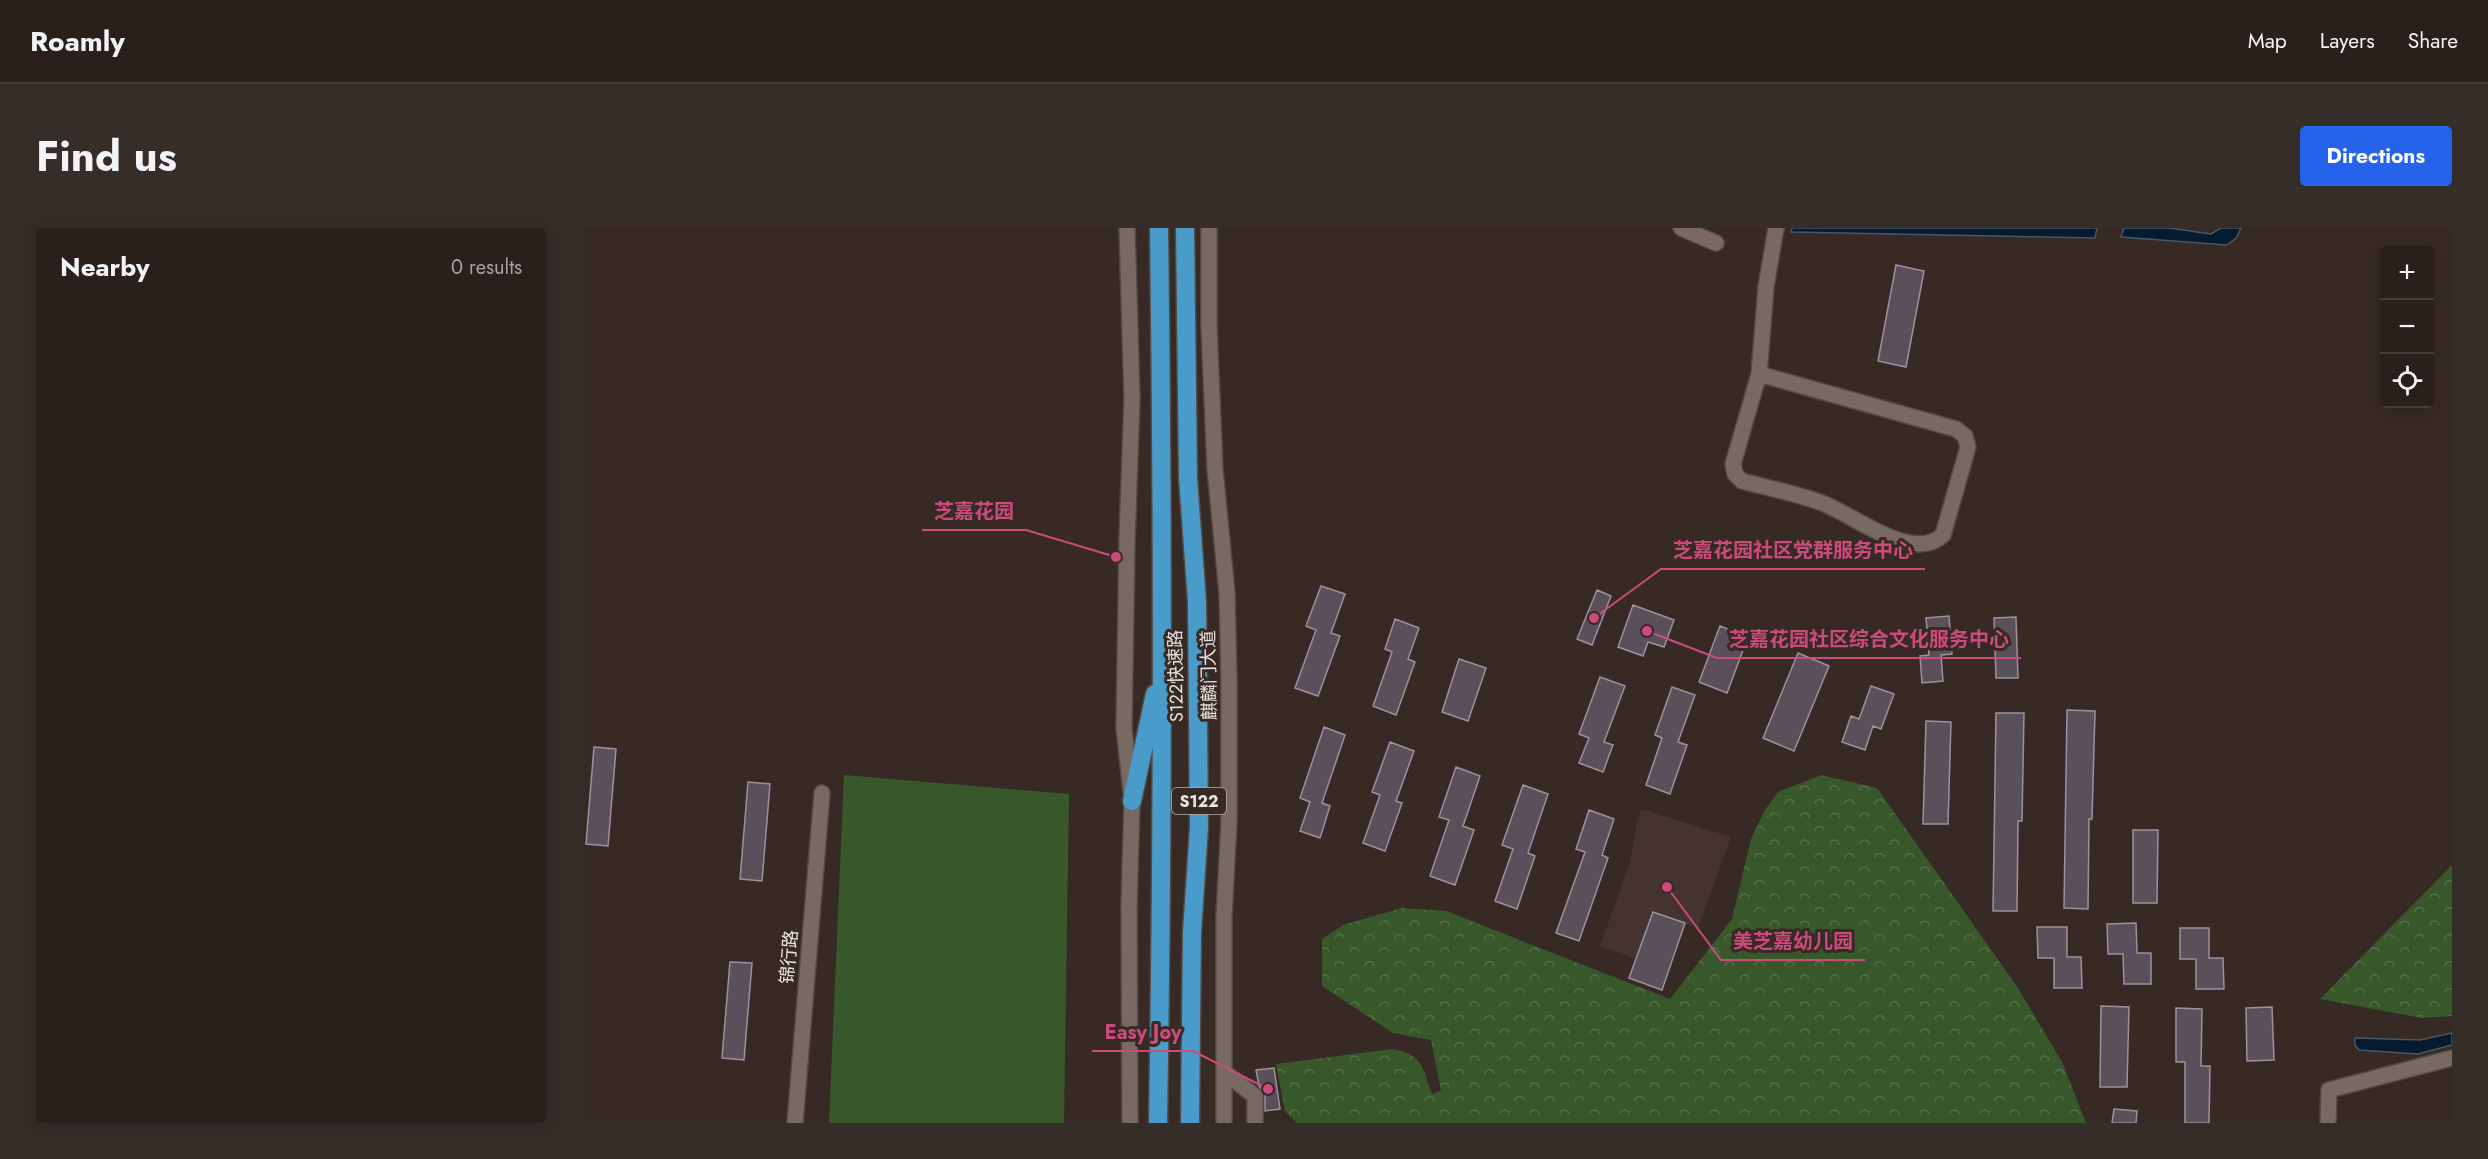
<!DOCTYPE html>
<meta charset="utf-8">
<style>
:root{--surface:#29201b;--page:#352d28;--text:#f1f3f6;--muted:#a5a3a3;--line:#453e3a;--accent:#2563eb}
body{margin:0;font-family:Jost,"Noto Sans SC",sans-serif;background:var(--page);color:var(--text)}
.controls{position:absolute;right:18px;top:18px;display:grid;overflow:hidden;border-radius:6px;box-shadow:0 3px 15px #0003}
.controls button{width:54px;height:54px;display:grid;place-items:center;padding:0;border:0;border-bottom:2px solid var(--line);background:var(--surface);color:var(--text);font:30px sans-serif}
.list{margin:0;padding:0;list-style:none}
h2{display:flex;justify-content:space-between;align-items:center;height:78px;margin:0;padding:0 24px;font-size:26px}
h2 small{font-size:20px;font-weight:400;color:var(--muted)}
.icon{flex:none;width:33px;height:33px;fill:none;stroke:currentColor;stroke-width:2;stroke-linecap:round;stroke-linejoin:round}
.map{position:relative;flex:none;width:1870px;height:895px;overflow:hidden;border-radius:6px}
header{display:flex;align-items:center;gap:36px;box-sizing:border-box;height:84px;padding:0 30px;background:var(--surface);border-bottom:2px solid var(--line)}
header strong{font-size:28px}
nav{display:flex;gap:33px;margin-inline-start:auto;font-size:21px}
.intro{display:flex;align-items:center;justify-content:space-between;box-sizing:border-box;height:144px;padding:0 36px}
h1{margin:0;font-size:42px}
.button{padding:15px 27px;border-radius:6px;background:var(--accent);color:#fff;font-size:21px;font-weight:700}
main{display:flex;gap:36px;padding:0 36px}
aside{flex:1;background:var(--surface);border-radius:6px;box-shadow:0 3px 15px #0003}
.map>svg:first-child{display:block}
.education{fill:#45342d}
.grass{fill:#38582b}
.forest{fill:url(#forest-crowns)}
.water{fill:#061a30;stroke:#4b5664;stroke-width:1.5}
.building{fill:#5a505a;stroke:#9c919d;stroke-width:1.5}
.lines{fill:none;stroke-linecap:round;stroke-linejoin:round}
.minor-casing{stroke:#534844;stroke-width:18}
.highway-casing{stroke:#534844;stroke-width:21}
.minor{stroke:#786a63;stroke-width:15}
.highway{stroke:#499bc9;stroke-width:18}
.labels{text-anchor:middle;stroke-width:6;stroke-linejoin:round;paint-order:stroke}
.shield{fill:#372a24;stroke:#b5aca7;stroke-width:1.5}
.shield-label{font-size:16px;font-weight:bold;fill:#ebe3df}
.street-label{font-size:18px;fill:#ebe3df;stroke:#372a24}
.leader{fill:none;stroke:#cc4b7c;stroke-width:2}
.callout-dot{fill:#cc4b7c;stroke:#372a24;stroke-width:2}
.callout-label{font-size:20px;text-anchor:middle;font-weight:bold;fill:#cc4b7c;stroke:#372a24;stroke-width:6;stroke-linejoin:round;paint-order:stroke}
</style>
<header>
<strong>Roamly</strong>
<nav><a>Map</a><a>Layers</a><a>Share</a></nav>
</header>
<div class="intro"><h1>Find us</h1><a class="button">Directions</a></div>
<main>
<aside>
<h2>Nearby<small>0 results</small></h2>
<ul class="list">
</ul>
</aside>
<div class="map">
<svg width="1870" height="895" viewBox="0 0 1870 895">
<defs>
<pattern id="forest-crowns" width="20" height="18" patternUnits="userSpaceOnUse" patternTransform="scale(1.5)"><rect width="20" height="18" fill="#38582b"/><path d="M2 6a3 3 0 1 1 6 0M12 15a3 3 0 1 1 6 0" fill="none" stroke="#557049"/></pattern>
</defs>
<rect width="100%" height="100%" fill="#372a24"/>
<path class="education" d="M1059,581L1149,609L1116,700L1071,684L1054,731L1018,718L1048,635L1055,594Z"/>
<path class="grass" d="M262,547L487,566L482,895H247Z"/>
<path class="forest" d="M1239,547L1295,560L1436,760L1480,834L1504,895H715L703,883L694,836L810,821C841,826 840,839 850,866L859,863L849,812L811,805L740,758V711L761,697L820,680L864,683L1088,771L1150,691L1169,611L1183,582L1196,564Z
M1870,637V788L1840,790L1738,771Z"/>
<path class="water" d="M1210,0H1515L1513,10L1209,4Z
M1542,0H1587L1629,6L1639,0H1659L1654,10L1645,17L1539,9Z
M1870,805V817L1836,826L1777,822L1773,817V810L1838,812Z"/>
<path class="building" d="M1314,37L1342,43L1324,139L1296,133Z
M739,358L763,366L749,405L758,408L736,468L713,460L734,402L724,398Z
M1015,362L1029,368L1010,417L995,411Z
M1051,377L1092,392L1082,419L1066,414L1061,428L1036,419Z
M1367,388L1370,426L1359,427L1361,453L1340,455L1338,428L1347,427L1344,390Z
M1434,389L1436,450H1414L1412,390Z
M813,391L837,400L826,431L833,434L814,487L791,478L810,424L803,421Z
M1138,398L1166,409L1145,465L1117,454Z
M1216,425L1247,438L1212,523L1181,510Z
M877,431L904,440L886,493L860,484Z
M1018,449L1043,458L1022,514L1031,517L1021,544L997,535L1007,510L997,506Z
M1289,458L1312,466L1299,501L1291,498L1283,522L1260,514L1269,488L1277,491Z
M1090,459L1113,467L1096,514L1105,517L1088,566L1064,557L1080,510L1073,507Z
M1485,482L1513,483L1510,591H1507L1506,681L1482,680Z
M1414,485H1442L1440,593H1436L1435,683H1411Z
M1344,493L1369,494L1366,596H1341Z
M742,499L763,507L740,575L748,578L738,610L718,603L728,574L718,570Z
M808,514L832,523L814,573L820,575L803,623L781,615L798,567L790,564Z
M12,519L34,521L26,618L4,616Z
M874,539L898,548L881,598L892,602L873,657L848,648L867,592L857,589Z
M166,554L188,556L180,653L158,651Z
M941,557L966,566L946,625L953,628L935,681L913,673L931,621L920,617Z
M1007,582L1032,591L1020,627L1026,630L997,713L974,705L1003,624L994,621Z
M1551,602H1576L1575,675H1551Z
M1071,684L1103,695L1080,762L1047,750Z
M1554,695L1555,725H1569V756H1542L1541,726H1526L1525,696Z
M1455,699H1485V729H1499L1500,760H1472V730H1456Z
M1598,700H1627V730H1641L1642,761H1614V731H1598Z
M148,734L170,735L162,832L140,830Z
M1519,778L1547,779L1545,859H1518Z
M1690,779L1692,832L1665,833L1664,780Z
M1594,780L1620,781L1619,838H1628L1627,895H1603V834H1594Z
M692,840L698,881L683,883V867L677,858L674,842Z
M1532,881L1555,883L1554,895H1530Z"/>
<g class="lines">
<g class="minor-casing">
<path id="minor" d="M545,0L550,171L545,312L542,500L550,573L547,678L548,895
M627,0V99L633,241L645,365L647,454V593L642,689V895
M1099,0L1134,15
M1177,146L1374,201L1383,208L1386,219L1361,307C1330,336 1271,286 1240,275C1214,265 1186,260 1160,253L1153,246L1151,236L1177,146L1184,59L1194,0
M643,845L673,868V895
M213,895L240,565
M1746,895L1747,862L1870,830"/>
</g>
<g class="highway-casing">
<path id="highway" d="M603,0L606,250L615,374L617,599L610,704L608,895
M550,573L573,466
M576,895C581,597 581,298 577,0"/>
</g>
<use href="#minor" class="minor"/>
<use href="#highway" class="highway"/>
</g>
<g class="labels">
<rect class="shield" x="590" y="560" width="54" height="26" rx="4.5"/>
<g class="shield-label">
<text x="617" y="579">S122</text>
</g>
<g class="street-label">
<text transform="translate(627 447) rotate(-91)" y="6">麒麟门大道</text>
<text transform="translate(594 448) rotate(-91)" y="6">S122快速路</text>
<text transform="translate(207 729) rotate(-85)" y="6">锦行路</text>
</g>
</g>
<path class="leader" d="M534 329L444 302H340M1012 390L1079 341H1343M1065 403L1135 430H1439M1085 659L1139 732H1283M686 861L611 823H510"/>
<g class="callout-dot">
<circle cx="534" cy="329" r="6"/>
<circle cx="1012" cy="390" r="6"/>
<circle cx="1065" cy="403" r="6"/>
<circle cx="1085" cy="659" r="6"/>
<circle cx="686" cy="861" r="6"/>
</g>
<g class="callout-label">
<text x="392" y="290">芝嘉花园</text>
<text x="1211" y="329">芝嘉花园社区党群服务中心</text>
<text x="1287" y="418">芝嘉花园社区综合文化服务中心</text>
<text x="1211" y="720">美芝嘉幼儿园</text>
<text x="561" y="811">Easy Joy</text>
</g>
</svg>
<div class="controls">
<button>+</button>
<button>−</button>
<button><svg class="icon" aria-label="locate" viewBox="0 0 24 24"><circle cx="12" cy="12" r="6"/><path d="M12 2v4M12 18v4M2 12h4M18 12h4"/></svg></button>
</div>
</div>
</main>
